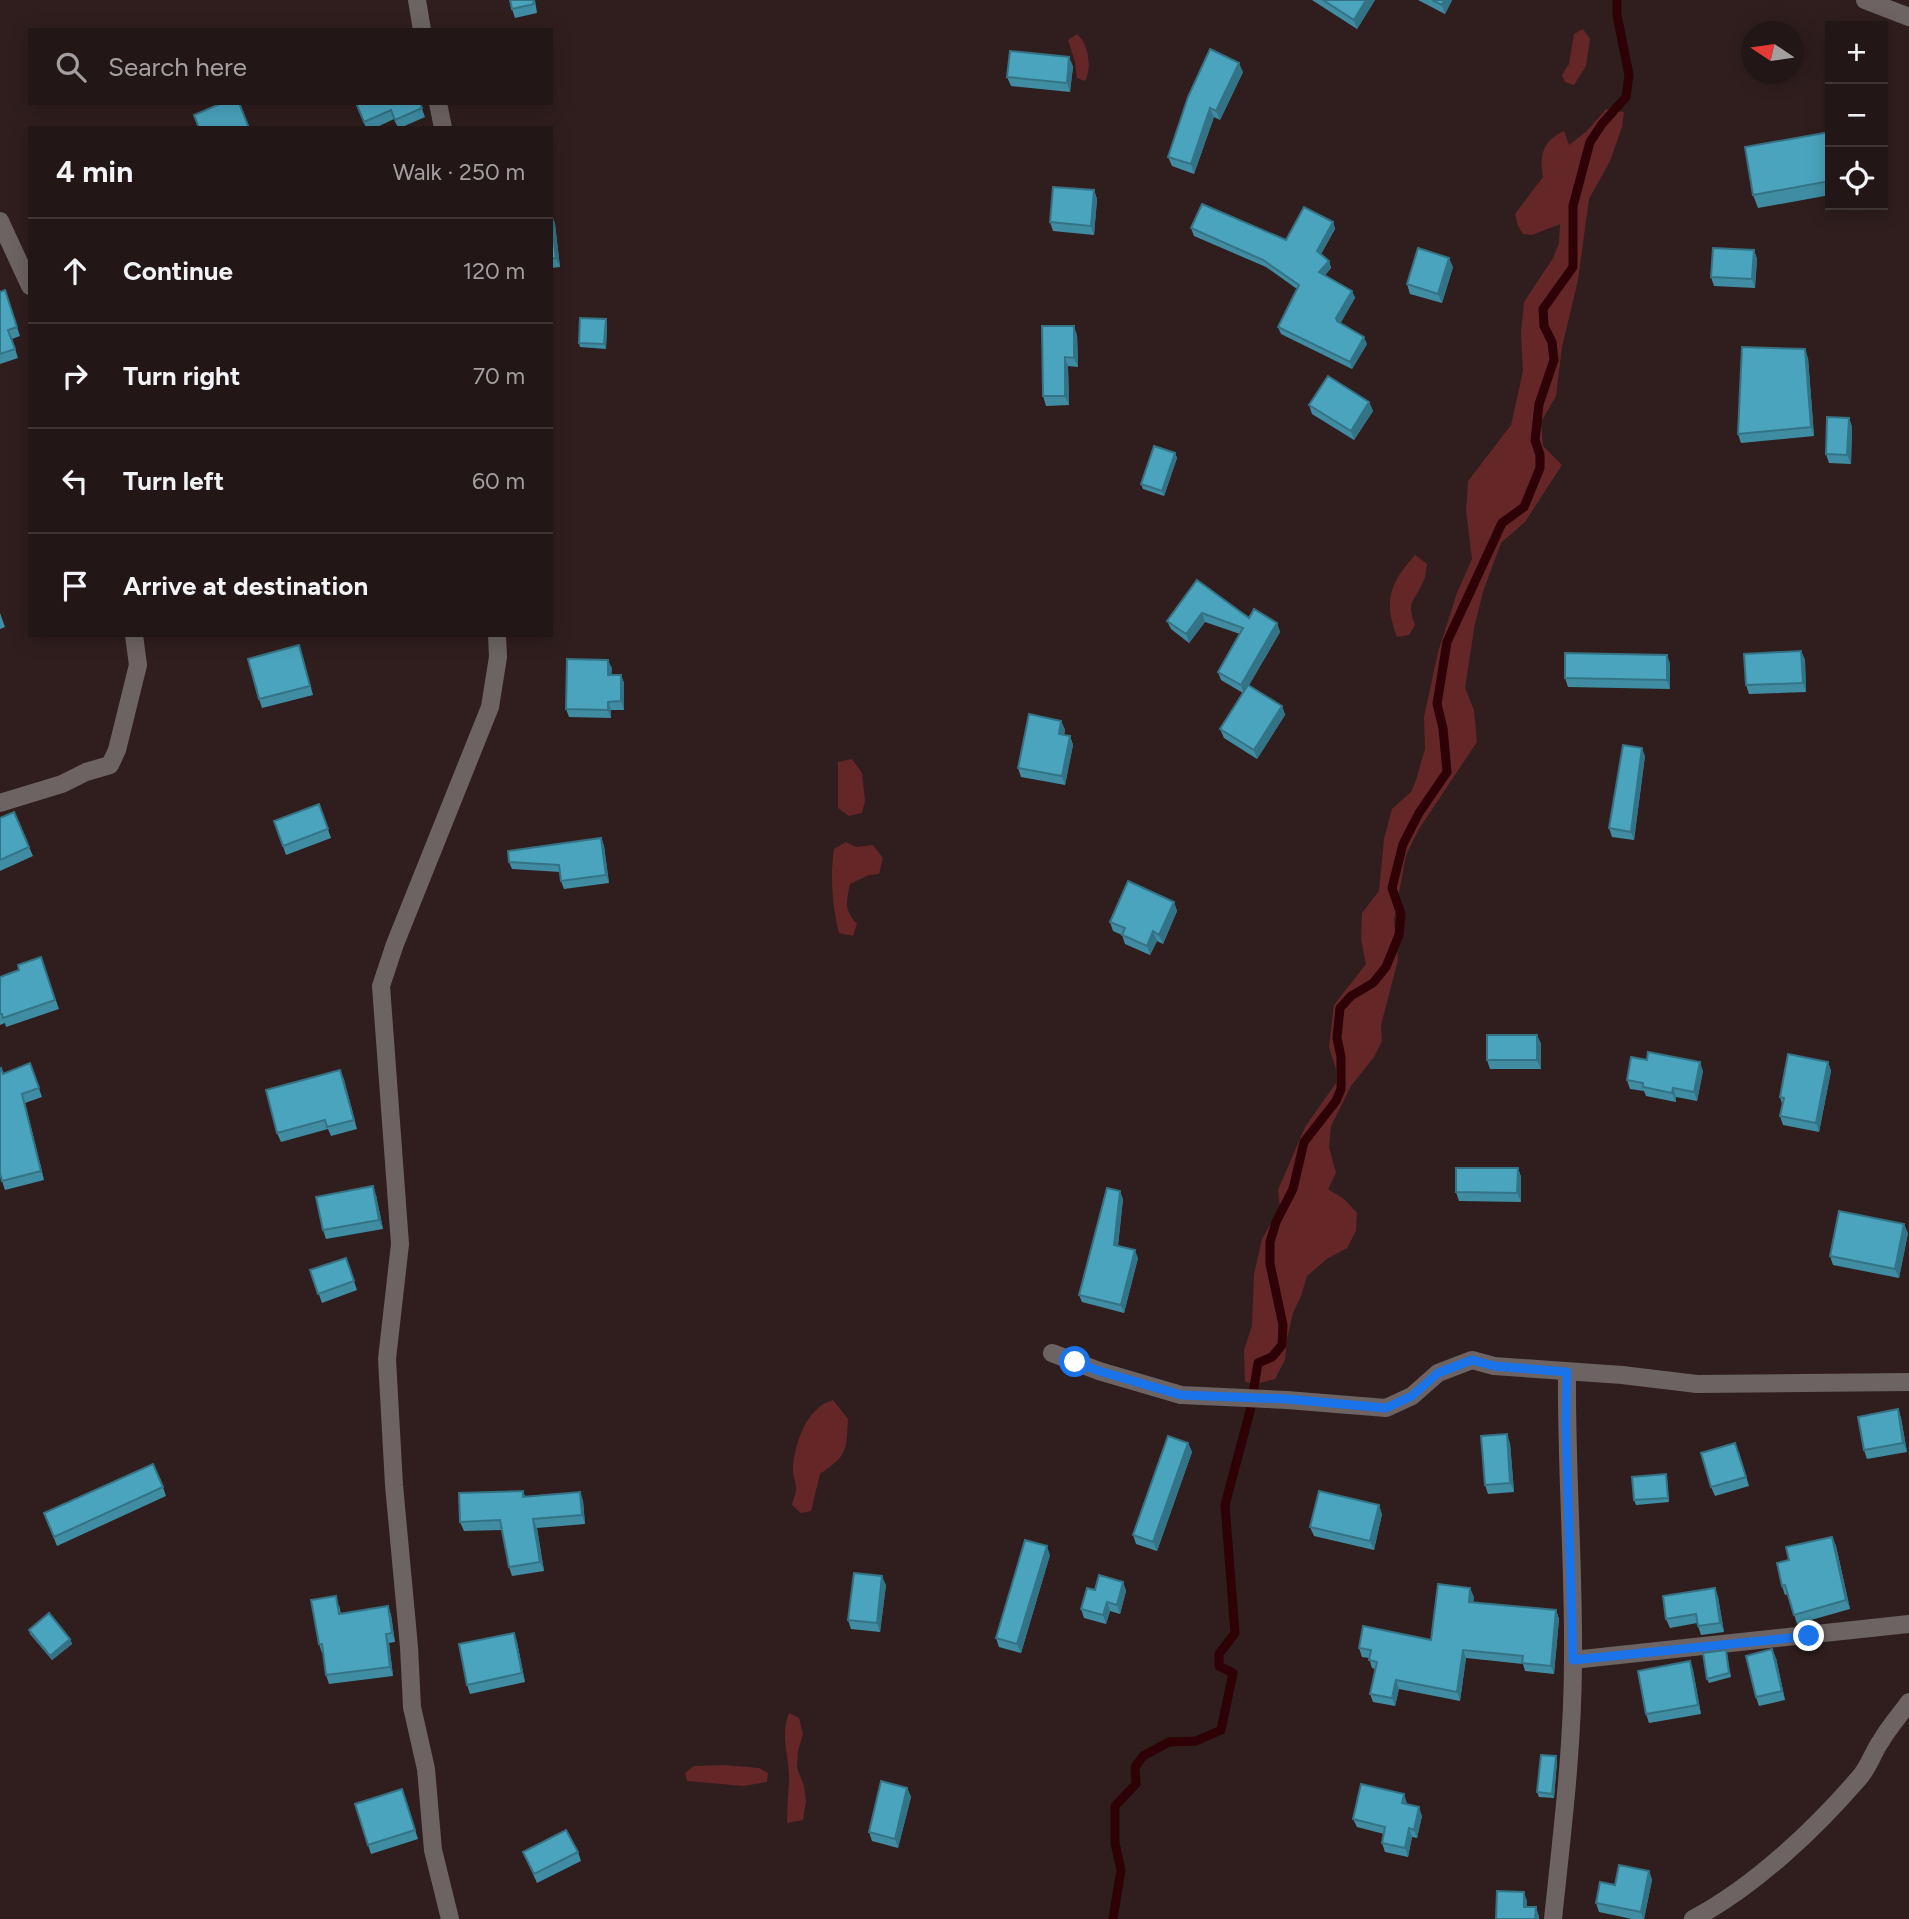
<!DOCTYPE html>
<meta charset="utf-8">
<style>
:root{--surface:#231616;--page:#2b1f1f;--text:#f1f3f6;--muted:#a39fa1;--line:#403535}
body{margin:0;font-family:Figtree,sans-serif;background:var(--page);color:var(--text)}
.controls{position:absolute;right:21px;top:21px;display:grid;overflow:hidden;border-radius:0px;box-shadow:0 4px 18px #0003}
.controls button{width:63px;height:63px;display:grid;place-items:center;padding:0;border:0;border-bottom:2px solid var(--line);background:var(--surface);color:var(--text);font:35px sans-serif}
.compass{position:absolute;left:1741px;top:21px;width:63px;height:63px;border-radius:50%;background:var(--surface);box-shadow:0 4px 18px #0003;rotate:283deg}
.stop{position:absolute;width:21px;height:21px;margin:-16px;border:5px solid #1a73e8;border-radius:50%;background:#fff}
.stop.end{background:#1a73e8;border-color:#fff;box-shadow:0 2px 7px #0008}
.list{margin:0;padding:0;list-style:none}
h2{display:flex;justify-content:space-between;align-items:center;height:91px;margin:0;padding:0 28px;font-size:30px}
h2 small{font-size:23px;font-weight:400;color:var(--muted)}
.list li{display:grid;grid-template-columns:46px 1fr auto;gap:21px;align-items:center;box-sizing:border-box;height:105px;padding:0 28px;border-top:2px solid var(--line)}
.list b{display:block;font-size:26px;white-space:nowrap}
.list em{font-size:23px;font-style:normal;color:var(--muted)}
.icon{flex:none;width:38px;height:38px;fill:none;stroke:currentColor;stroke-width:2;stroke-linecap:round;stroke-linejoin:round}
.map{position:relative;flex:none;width:1909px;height:1919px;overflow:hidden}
.search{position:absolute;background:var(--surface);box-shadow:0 4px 18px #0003;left:28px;top:28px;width:525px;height:77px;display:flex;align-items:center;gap:18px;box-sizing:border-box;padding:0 24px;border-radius:0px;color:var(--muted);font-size:26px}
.panel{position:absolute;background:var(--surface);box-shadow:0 4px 18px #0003;left:28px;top:126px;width:525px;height:511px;border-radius:0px}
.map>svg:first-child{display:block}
.green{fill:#652628}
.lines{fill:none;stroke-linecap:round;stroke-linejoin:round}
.stream{stroke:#2d0105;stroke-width:9}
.minor{stroke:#6d6363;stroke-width:18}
.wall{fill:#408da3}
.shaded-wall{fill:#347385}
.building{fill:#4aa4be;stroke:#347385;stroke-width:2}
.route{stroke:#1a73e8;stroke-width:9}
</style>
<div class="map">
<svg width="1909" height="1919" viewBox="0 0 1909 1919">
<rect width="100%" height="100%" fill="#2f1e1d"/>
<path class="green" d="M1583,29L1590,39L1586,66L1574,85L1565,82L1562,75L1569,64L1574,34Z
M1077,34C1089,44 1092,68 1085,81L1077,78L1075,62L1068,40Z
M1606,109L1624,112L1622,127L1610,161L1589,199L1578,280L1562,347L1556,396L1541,422L1543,446L1562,465L1525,522L1501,543L1484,589L1475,623L1465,688L1474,710L1477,742L1419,829L1406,855L1394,920L1398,960L1381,1025L1382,1041L1374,1057L1351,1086L1331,1126L1329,1147L1336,1173L1328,1189L1344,1199L1357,1213L1356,1231L1347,1248L1327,1259L1307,1276L1301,1296L1293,1313L1287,1339L1285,1360L1275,1379L1256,1384L1245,1382L1244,1350L1252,1326L1254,1274L1262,1239L1280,1207L1278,1190L1305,1127L1336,1083V1069L1329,1047L1334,1005L1366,964L1361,939L1362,913L1379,891L1384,839L1392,809L1411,792L1416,780L1425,749L1424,717L1438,652L1457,593L1472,559L1466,511L1468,481L1511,425L1523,371L1521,333L1524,302L1553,258L1559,243L1560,224L1532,235L1523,234L1518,226L1515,214L1543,177C1539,155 1543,141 1564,131L1569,145L1587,131Z
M1415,555L1427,564C1426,569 1426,577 1423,582C1414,603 1406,600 1415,625L1409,635L1397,637C1383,600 1390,583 1415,555Z
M852,759L862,773L865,801L862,813L849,816L838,808V762Z
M846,842L856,847L873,845L883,858L879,874L869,875L850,884C846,903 844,909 857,924L853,936L839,933C832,905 830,877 834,849Z
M833,1400L848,1419C846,1451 848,1455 820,1474L811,1511L801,1513L792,1505C793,1500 796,1494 796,1489C796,1481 792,1474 793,1467C795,1442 807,1407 833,1400Z
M789,1713L799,1718L803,1734L798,1751L797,1768L804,1786L806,1801L803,1820L787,1823C787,1810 788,1797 789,1784C791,1759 779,1738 789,1713Z
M724,1765L759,1768L768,1773L767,1782L744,1786L687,1781L685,1773L694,1766Z"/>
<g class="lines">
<path class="stream" d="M1113,1919L1121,1870L1115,1843V1806L1136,1784L1135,1767L1143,1756L1169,1742L1196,1741L1221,1730L1233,1673L1219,1666V1654L1235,1633L1225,1505L1250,1411L1258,1363L1272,1357L1282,1345L1283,1325L1270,1264V1242L1276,1222L1293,1189L1304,1142L1336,1101L1341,1089V1057L1337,1038L1340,1008L1351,996L1373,983L1386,967L1399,935L1401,914L1392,888L1403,844L1419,813L1447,772L1443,728L1437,704L1447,642L1502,523L1524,507L1540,468V455L1535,440L1539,404L1554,360L1552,342L1544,326L1543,309L1573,267V206L1590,142L1602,124L1626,97L1629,75L1617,15V0"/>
<path class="minor" d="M417,0L422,30
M1865,0L1909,17
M438,103L443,128
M0,221L30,286
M0,803L62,784L86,772L110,765L117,750L138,665L134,635
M1052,1353L1099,1371L1181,1395L1287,1400L1386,1408L1412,1396L1438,1373L1472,1360L1494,1366L1622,1375L1697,1384L1909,1382
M1573,1660L1909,1624
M450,1919L433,1850L426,1769L412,1707L409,1647L394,1485L387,1359L400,1244L381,986L395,944L490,707L498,657L497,635
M1553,1919C1562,1833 1573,1747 1573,1659C1574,1564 1566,1468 1567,1372
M1693,1919C1754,1887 1815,1829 1859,1778C1869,1767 1873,1752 1881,1741C1889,1727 1900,1715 1909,1702"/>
</g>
<path class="wall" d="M535,0L537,13L515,18L512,9Z
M1312,0H1375L1357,29Z
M1418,0H1452L1445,14Z
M1073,66L1070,92L1011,86L1007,77Z
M1243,72L1220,120L1214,117L1194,174L1172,166L1168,157L1188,97Z
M356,103H420L425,117L400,128H398L394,119L375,128H366Z
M1830,132V195L1758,208L1753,195Z
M1094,190L1097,199L1094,235L1053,231L1050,222Z
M551,215L555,224L560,267L551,268Z
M1333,222L1335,229L1321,254L1329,261L1331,268L1325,275L1352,291L1355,298L1340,323L1367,344L1352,369L1281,334L1278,327L1297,289L1266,267L1194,236L1191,228L1286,240Z
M1754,250L1757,259L1755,288L1714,286L1711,277Z
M1453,267L1442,303L1410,294L1407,284Z
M5,290L20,336L12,339L18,358L0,364V292Z
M606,319L607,324L606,349L580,347L579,343Z
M1077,335L1078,367L1068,366L1069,405L1046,406L1043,396Z
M1808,358L1814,436L1741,443L1738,434Z
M1369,402L1373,411L1354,440L1312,414L1309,405Z
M1849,418L1852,427L1851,464L1829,463L1826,454Z
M1175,453L1177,458L1164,496L1143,489L1141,484Z
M1197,580L1249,618L1277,623L1280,632L1249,685L1282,706L1285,715L1257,759L1224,738L1220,729L1243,693L1221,680L1218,672L1240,634L1205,622L1189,643L1171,629L1167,621Z
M0,613L5,627L0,629Z
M1801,651L1805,660L1806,692L1749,694L1746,685Z
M302,654L313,695L262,708L259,699Z
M1667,655L1670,664V689L1568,687L1565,678Z
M612,668L611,675H621L624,683V710H611V718L569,717L566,709Z
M1061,721L1065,730L1064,735L1070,736L1073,745L1065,785L1021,777L1018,768Z
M1645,756L1634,840L1612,837L1609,828Z
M319,804L331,838L286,855L274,821Z
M0,818L29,847L33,856L0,871Z
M601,838L604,846L609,883L564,889L561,881L560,872L512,869L509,862Z
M1174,902L1177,911L1163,944L1157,941L1150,955L1125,944L1122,935L1113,931L1110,922Z
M41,957L59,1009L6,1027L5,1023L0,1025V977L19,970Z
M1537,1035L1541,1044V1069H1490L1487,1060Z
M1647,1060L1703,1071L1697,1101L1676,1097V1102L1646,1096L1644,1091L1630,1089L1627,1080Z
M1828,1062L1831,1071L1819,1132L1783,1125L1780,1116L1782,1104L1780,1097Z
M30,1063L42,1097L25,1103L44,1180L5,1190L2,1181L3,1074Z
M340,1070L357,1129L331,1136L328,1129L281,1142L277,1133Z
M1518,1168L1521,1177V1202L1459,1201L1456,1192Z
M376,1195L383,1229L326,1239L323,1230Z
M1123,1199L1118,1246L1138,1258L1124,1313L1082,1302L1079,1295Z
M1908,1233L1899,1278L1833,1265L1830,1256Z
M346,1258L357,1290L322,1303L310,1270Z
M1898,1409L1901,1418L1907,1452L1867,1459L1864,1450Z
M1188,1443L1192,1452L1157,1551L1136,1544L1133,1535Z
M1510,1443L1514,1492L1488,1494L1485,1485Z
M1739,1452L1749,1486L1715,1496L1711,1487Z
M1666,1474L1667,1479L1669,1502L1636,1505L1634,1500Z
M163,1487L166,1496L57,1546L44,1513Z
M523,1491L525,1496L580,1492L583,1501L585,1524L537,1528L544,1571L512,1576L509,1567L502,1530L464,1531L460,1522Z
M1382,1514L1374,1550L1314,1536L1310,1527Z
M1832,1537L1836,1546L1850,1609L1797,1624L1788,1594L1785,1595L1782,1586L1789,1560Z
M1050,1555L1021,1653L999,1647L996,1638Z
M1123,1582L1126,1591L1120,1614L1110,1611L1106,1624L1084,1618L1081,1609L1095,1590Z
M886,1585L880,1632L851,1629L848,1620Z
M1715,1588L1718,1597L1724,1632L1701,1635L1697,1623L1670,1628L1666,1619Z
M1474,1597L1473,1603L1556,1610L1559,1619L1554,1674L1525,1671L1523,1664L1466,1658L1460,1701L1399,1689L1395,1706L1373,1702L1370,1694L1375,1669L1372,1668L1369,1658L1362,1657L1359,1648L1431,1640Z
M339,1605L341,1614L388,1606L391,1615L395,1642L389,1643L393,1676L329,1684L326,1675L323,1653H322L319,1644Z
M29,1630L70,1639L72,1644L52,1660L30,1634Z
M514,1633L517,1642L525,1682L470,1694L467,1685Z
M1726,1650L1731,1677L1709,1683L1707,1679Z
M1776,1658L1785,1700L1759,1706L1756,1697Z
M1690,1661L1693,1670L1701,1714L1649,1723L1646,1714Z
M1557,1761L1554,1798L1539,1797L1537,1792Z
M907,1788L911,1797L898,1848L872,1841L869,1832Z
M405,1798L418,1839L371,1854L368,1845Z
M1407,1803L1406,1804L1422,1816L1417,1838L1412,1837L1408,1857L1385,1852L1382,1843L1384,1834L1357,1827L1353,1819Z
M523,1852H578L581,1861L537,1883Z
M1649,1871L1652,1880L1644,1919H1632L1599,1912L1596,1903L1615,1885Z"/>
<path class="shaded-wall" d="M1366,0H1375L1357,29L1354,20Z
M1444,0H1452L1445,14L1442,5Z
M1069,57L1073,66L1070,92L1067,83Z
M1239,63L1243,72L1220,120L1216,111Z
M1210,108L1214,117L1194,174L1191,164Z
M1094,190L1097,199L1094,235L1091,226Z
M552,215L555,224L560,267L556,258Z
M1333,222L1335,229L1319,258L1317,251Z
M1754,250L1757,259L1755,288L1752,279Z
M1449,258L1453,267L1442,303L1438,294Z
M1329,261L1331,268L1322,279L1319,272Z
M1352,291L1355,298L1339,326L1336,318Z
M606,319L607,324L606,349L604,344Z
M1074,326L1077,335L1078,367L1074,358Z
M1364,337L1367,344L1352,369L1350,362Z
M1805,349L1808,358L1814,436L1811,427Z
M1065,357L1068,366L1069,405L1065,396Z
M1369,402L1373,411L1354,440L1351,431Z
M1849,418L1852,427L1851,464L1847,455Z
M1175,453L1177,458L1164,496L1162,491Z
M1202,613L1205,622L1189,643L1186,634Z
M1277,623L1280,632L1244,694L1241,685Z
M1801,651L1805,660L1806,692L1803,683Z
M1667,655L1670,664V689L1667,680Z
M608,660L612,668L611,683L608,675Z
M621,675L624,683V710L621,701Z
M608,702L611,710V718L608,710Z
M1282,706L1285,715L1257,759L1254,750Z
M1061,721L1065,730L1062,743L1059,734Z
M1070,736L1073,745L1065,785L1062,776Z
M1642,748L1645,756L1634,840L1631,832Z
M601,838L604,846L609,883L606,875Z
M1174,902L1177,911L1163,944L1159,935Z
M1153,931L1157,941L1150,955L1147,946Z
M1537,1035L1541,1044V1069L1537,1060Z
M1700,1062L1703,1071L1697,1101L1694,1092Z
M1828,1062L1831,1071L1819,1132L1816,1123Z
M340,1070L344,1079L357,1129L354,1120Z
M1673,1088L1676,1097V1102L1672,1093Z
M22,1094L25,1103L44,1180L41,1171Z
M1518,1168L1521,1177V1202L1517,1193Z
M373,1186L376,1195L383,1229L379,1220Z
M1120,1191L1123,1199L1117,1253L1114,1245Z
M1904,1224L1908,1233L1899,1278L1895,1269Z
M1135,1250L1138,1258L1124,1313L1121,1305Z
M1898,1409L1901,1418L1907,1452L1903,1443Z
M1507,1434L1510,1443L1514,1492L1510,1483Z
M1188,1443L1192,1452L1157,1551L1153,1542Z
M580,1492L583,1501L585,1524L582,1515Z
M1379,1505L1382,1514L1374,1550L1370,1541Z
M533,1519L537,1528L544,1571L540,1562Z
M1832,1537L1836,1546L1850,1609L1846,1600Z
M1047,1546L1050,1555L1021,1653L1017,1644Z
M882,1576L886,1585L880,1632L877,1623Z
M1123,1582L1126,1591L1120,1614L1117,1605Z
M1470,1588L1474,1597L1472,1611L1469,1602Z
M1715,1588L1718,1597L1724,1632L1720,1623Z
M1107,1602L1110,1611L1106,1624L1103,1615Z
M388,1606L391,1615L395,1642L392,1633Z
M1556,1610L1559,1619L1554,1674L1551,1666Z
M514,1633L517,1642L525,1682L522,1673Z
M386,1634L389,1643L393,1676L390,1667Z
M70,1639L72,1644L52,1660L50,1656Z
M1772,1649L1776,1658L1785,1700L1782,1691Z
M1463,1650L1466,1658L1460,1701L1457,1692Z
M1690,1661L1693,1670L1701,1714L1698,1705Z
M1396,1680L1399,1689L1395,1706L1392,1698Z
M1556,1756L1557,1761L1554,1798L1552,1794Z
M907,1788L911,1797L898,1848L895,1839Z
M1404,1794L1407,1803L1405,1812L1402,1803Z
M1419,1807L1422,1816L1417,1838L1414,1830Z
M1409,1828L1412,1837L1408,1857L1405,1848Z
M1649,1871L1652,1880L1644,1919H1643L1641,1912Z
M1524,1892L1527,1901V1916L1524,1907Z
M1536,1907L1539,1916V1919H1535Z"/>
<path class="building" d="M510,0H533L534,4L512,9Z
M1323,0H1366L1354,20Z
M1432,0H1444L1442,5Z
M1210,49L1239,63L1216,111L1210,108L1191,164L1168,157L1188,97Z
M1010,51L1069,57L1067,83L1007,77Z
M222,103H239L249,128H199L194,115Z
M356,103H420L422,108L395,120L391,110L364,122Z
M1830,132V181L1753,195L1745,147Z
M1053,187L1094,190L1091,226L1050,222Z
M1202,204L1286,240L1304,207L1333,222L1317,251L1329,261L1319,272L1352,291L1336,318L1337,321L1364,337L1350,362L1278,327L1299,285L1263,260L1191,228Z
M551,215L556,258L551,259Z
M1418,248L1449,258L1438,294L1407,284Z
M1713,248L1754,250L1752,279L1711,277Z
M5,290L17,327L8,330L15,349L0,354V292Z
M580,318L606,319L604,344L579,343Z
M1042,326H1074V358L1065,357V396H1043Z
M1742,347L1805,349L1811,427L1738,434Z
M1328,376L1369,402L1351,431L1309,405Z
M1827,417L1849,418L1847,455L1826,454Z
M1154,446L1175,453L1162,491L1141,484Z
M1197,580L1249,618L1254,609L1277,623L1241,685L1218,672L1243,628L1202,613L1186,634L1167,621Z
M299,645L310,686L259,699L248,659Z
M1801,651L1803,683L1746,685L1744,654Z
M1565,653L1667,655V680L1565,678Z
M567,659L608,660V675H621V701L608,702V710L566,709Z
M1248,685L1282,706L1254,750L1220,729Z
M1029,714L1061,721L1059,734L1070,736L1062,776L1018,768Z
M1623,745L1642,748L1631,832L1609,828Z
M319,804L328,829L283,846L274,821Z
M14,812L29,847L0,860V818Z
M601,838L606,875L561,881L559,865L509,862L508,851Z
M1128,881L1174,902L1159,935L1153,931L1147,946L1122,935L1125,928L1110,922Z
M41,957L55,1000L3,1018L2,1014H0V977L19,970L18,965Z
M1487,1035H1537V1060H1487Z
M1648,1052L1700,1062L1694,1092L1673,1088L1672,1093L1643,1087V1083L1627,1080L1631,1057L1647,1060Z
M1788,1054L1828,1062L1816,1123L1780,1116L1784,1098L1780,1097Z
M30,1063L39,1088L22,1094L41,1171L2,1181L0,1173V1069L1,1068L3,1074Z
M340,1070L354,1120L327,1127L325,1120L277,1133L266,1090Z
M1456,1168H1518L1517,1193L1456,1192Z
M373,1186L379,1220L323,1230L316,1197Z
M1107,1188L1120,1191L1114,1245L1135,1250L1121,1305L1079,1295Z
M1839,1211L1904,1224L1895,1269L1830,1256Z
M346,1258L354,1281L318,1294L310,1270Z
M1898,1409L1903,1443L1864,1450L1858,1417Z
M1507,1434L1510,1483L1485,1485L1481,1436Z
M1168,1436L1188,1443L1153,1542L1133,1535Z
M1735,1443L1746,1477L1711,1487L1701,1453Z
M153,1464L163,1487L54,1537L44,1513Z
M1666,1474L1668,1498L1634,1500L1632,1477Z
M523,1491V1497L580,1492L582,1515L533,1519L540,1562L509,1567L500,1520L460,1522L459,1493Z
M1319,1491L1379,1505L1370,1541L1310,1527Z
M1832,1537L1846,1600L1794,1615L1785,1585L1782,1586L1777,1563L1789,1560L1786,1547Z
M1025,1540L1047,1546L1017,1644L996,1638Z
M854,1573L882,1576L877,1623L848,1620Z
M1099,1575L1123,1582L1117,1605L1107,1602L1103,1615L1081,1609L1087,1588L1095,1590Z
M1438,1584L1470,1588L1469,1602L1556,1610L1551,1666L1522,1663L1523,1656L1463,1650L1457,1692L1396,1680L1392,1698L1370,1694L1377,1662L1369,1660L1371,1650L1359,1648L1363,1626L1431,1640Z
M1715,1588L1720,1623L1698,1626L1696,1614L1666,1619L1663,1596Z
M336,1596L339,1614L388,1606L392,1633L386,1634L390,1667L326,1675L322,1644H319L311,1600Z
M49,1613L70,1639L50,1656L29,1630Z
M514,1633L522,1673L467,1685L459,1644Z
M1772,1649L1782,1691L1756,1697L1746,1656Z
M1726,1650L1729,1673L1707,1679L1703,1653Z
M1690,1661L1698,1705L1646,1714L1638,1671Z
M1541,1755L1556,1756L1552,1794L1537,1792Z
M881,1781L907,1788L895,1839L869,1832Z
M1361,1784L1404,1794L1402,1803L1419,1807L1414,1830L1409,1828L1405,1848L1382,1843L1385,1827L1353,1819Z
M402,1789L415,1830L368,1845L355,1804Z
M566,1830L578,1852L534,1874L523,1852Z
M1619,1865L1649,1871L1641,1912L1596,1903L1600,1882L1615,1885Z
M1497,1891L1524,1892V1907H1536L1535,1919H1496Z"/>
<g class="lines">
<path class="route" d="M1075,1362L1099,1371L1181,1395L1287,1399L1386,1408L1412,1396L1438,1373L1472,1360L1494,1366L1567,1372L1566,1424L1573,1660L1809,1636"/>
</g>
</svg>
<div class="controls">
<button>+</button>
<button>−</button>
<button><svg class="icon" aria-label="locate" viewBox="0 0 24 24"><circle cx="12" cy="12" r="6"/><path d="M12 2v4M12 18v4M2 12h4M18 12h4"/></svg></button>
</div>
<svg class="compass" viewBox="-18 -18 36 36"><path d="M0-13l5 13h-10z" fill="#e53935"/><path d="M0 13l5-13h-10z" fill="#a39fa1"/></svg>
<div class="stop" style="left:1075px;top:1362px"></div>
<div class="stop end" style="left:1809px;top:1636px"></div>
<div class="search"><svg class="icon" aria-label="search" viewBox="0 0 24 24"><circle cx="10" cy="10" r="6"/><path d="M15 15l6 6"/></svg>Search here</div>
<section class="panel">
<h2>4 min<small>Walk · 250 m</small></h2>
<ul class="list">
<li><svg class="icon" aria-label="ahead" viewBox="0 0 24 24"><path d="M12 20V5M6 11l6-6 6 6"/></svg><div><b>Continue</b></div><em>120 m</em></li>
<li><svg class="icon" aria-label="right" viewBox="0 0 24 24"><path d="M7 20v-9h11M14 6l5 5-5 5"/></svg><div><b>Turn right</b></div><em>70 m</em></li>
<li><svg class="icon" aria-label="left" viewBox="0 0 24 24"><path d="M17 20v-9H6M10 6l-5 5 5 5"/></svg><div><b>Turn left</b></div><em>60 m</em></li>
<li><svg class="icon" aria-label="arrive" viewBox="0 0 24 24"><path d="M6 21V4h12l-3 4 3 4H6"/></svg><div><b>Arrive at destination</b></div></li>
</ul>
</section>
</div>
